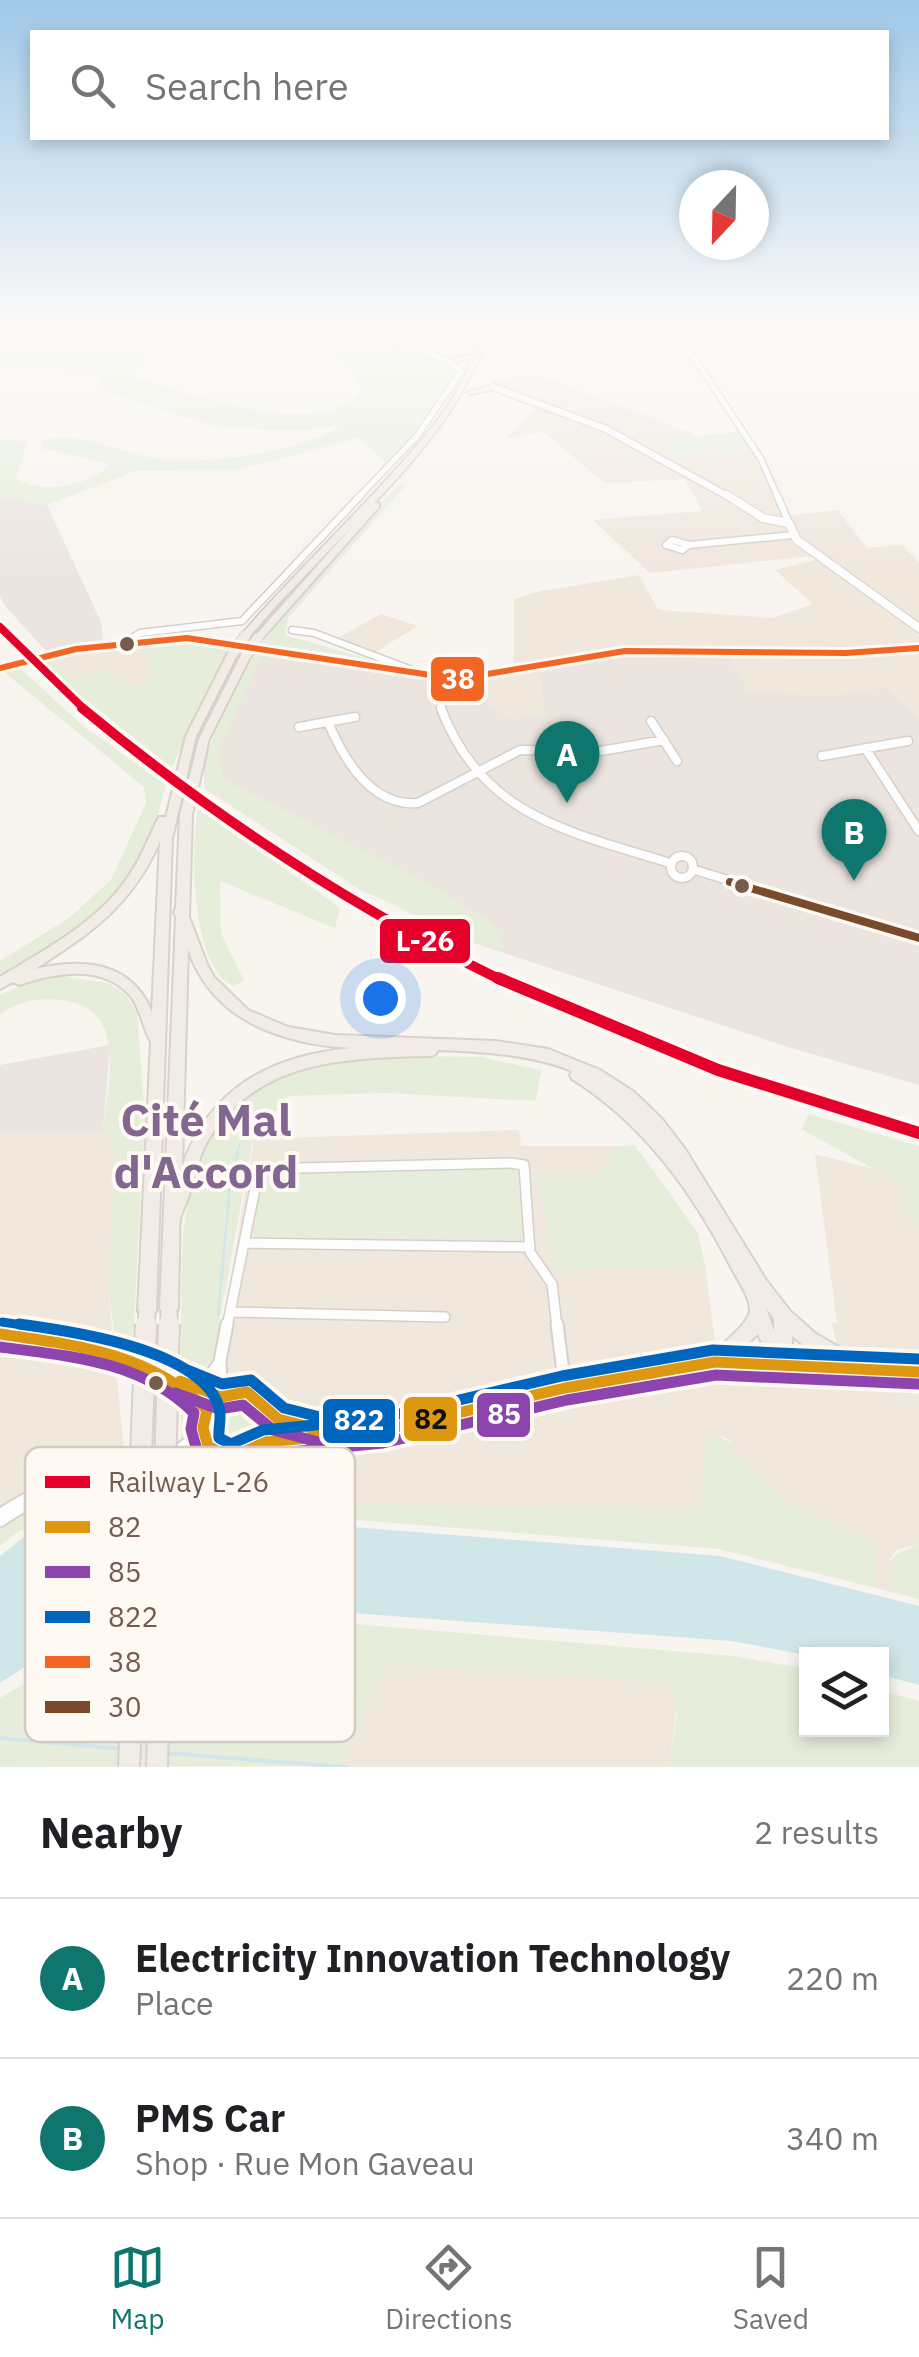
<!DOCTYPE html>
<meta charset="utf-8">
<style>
:root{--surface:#fff;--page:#f2f2f2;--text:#202124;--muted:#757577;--line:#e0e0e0;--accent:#0f766e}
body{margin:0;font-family:"IBM Plex Sans",sans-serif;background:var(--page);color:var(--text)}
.controls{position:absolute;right:30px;bottom:30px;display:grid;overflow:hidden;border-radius:0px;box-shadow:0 5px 15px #0003}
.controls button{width:90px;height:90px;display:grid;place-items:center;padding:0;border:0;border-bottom:2px solid var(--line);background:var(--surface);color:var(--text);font:50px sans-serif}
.compass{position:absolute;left:679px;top:170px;width:90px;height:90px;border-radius:50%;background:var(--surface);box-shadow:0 5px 15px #0003;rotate:202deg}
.you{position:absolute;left:380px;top:998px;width:35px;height:35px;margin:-25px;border:8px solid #fff;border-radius:50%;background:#1a73e8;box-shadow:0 0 0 15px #1a73e833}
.badge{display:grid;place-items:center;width:65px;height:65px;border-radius:50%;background:var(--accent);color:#fff;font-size:32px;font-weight:700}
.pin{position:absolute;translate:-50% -82px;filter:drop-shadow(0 2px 5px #0008)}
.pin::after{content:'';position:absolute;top:52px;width:35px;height:30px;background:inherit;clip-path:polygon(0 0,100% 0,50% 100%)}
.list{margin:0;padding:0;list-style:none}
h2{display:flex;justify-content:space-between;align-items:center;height:130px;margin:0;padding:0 40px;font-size:42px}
h2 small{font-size:32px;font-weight:400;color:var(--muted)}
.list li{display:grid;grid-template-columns:65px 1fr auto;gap:30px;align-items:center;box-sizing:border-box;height:160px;padding:0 40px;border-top:2px solid var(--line)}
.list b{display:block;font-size:38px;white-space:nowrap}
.list p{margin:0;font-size:32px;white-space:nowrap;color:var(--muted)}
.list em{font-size:32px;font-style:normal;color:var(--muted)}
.icon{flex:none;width:55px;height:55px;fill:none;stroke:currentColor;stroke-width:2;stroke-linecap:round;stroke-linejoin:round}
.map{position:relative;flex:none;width:919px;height:1767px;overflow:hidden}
.search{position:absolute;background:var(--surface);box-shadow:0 5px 15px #0003;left:30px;right:30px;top:30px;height:110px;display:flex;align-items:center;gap:25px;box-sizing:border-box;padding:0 35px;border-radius:0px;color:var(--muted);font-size:38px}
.sheet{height:450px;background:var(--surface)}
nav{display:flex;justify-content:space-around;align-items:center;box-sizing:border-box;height:140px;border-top:2px solid var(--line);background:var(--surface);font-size:28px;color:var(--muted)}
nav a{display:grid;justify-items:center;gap:5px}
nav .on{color:var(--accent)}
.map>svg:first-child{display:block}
.residential{fill:#f0e7dd}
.industrial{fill:#ebe4df}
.green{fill:#e6eedb}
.water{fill:#d1e6e8}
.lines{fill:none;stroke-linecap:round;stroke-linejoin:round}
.stream-far1{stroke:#d1e6e8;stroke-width:2.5}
.stream{stroke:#d1e6e8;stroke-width:4}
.minor-far4-casing{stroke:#d6d0ca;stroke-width:8}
.minor-far3-casing{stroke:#d6d0ca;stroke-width:9}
.minor-far2-casing{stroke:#d6d0ca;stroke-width:11}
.minor-far1-casing{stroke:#d6d0ca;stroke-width:12}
.minor-casing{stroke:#d6d0ca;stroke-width:15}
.tertiary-far2-casing{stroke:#d6d0ca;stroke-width:9}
.tertiary-far1-casing{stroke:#d6d0ca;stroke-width:10}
.tertiary-casing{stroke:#d6d0ca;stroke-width:20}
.trunk-casing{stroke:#d9d1cc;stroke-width:4}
.minor-far4{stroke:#fefdfd;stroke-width:5}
.minor-far3{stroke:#fefdfd;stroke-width:6}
.minor-far2{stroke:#fefdfd;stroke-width:8}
.minor-far1{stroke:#fefdfd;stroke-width:9}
.minor{stroke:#fefdfd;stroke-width:11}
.tertiary-far2{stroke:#fefdfd;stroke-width:6}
.tertiary-far1{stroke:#fefdfd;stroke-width:8}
.tertiary{stroke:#fefdfd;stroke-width:16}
.trunk{fill:#f2ece6;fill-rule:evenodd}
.trunk-bridge-far2-casing{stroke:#d9d1cc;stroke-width:12;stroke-linecap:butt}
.trunk-bridge-far1-casing{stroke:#d9d1cc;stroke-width:19;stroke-linecap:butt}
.trunk-bridge-casing{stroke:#d9d1cc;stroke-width:24;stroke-linecap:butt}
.trunk-bridge-far2{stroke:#f2ece6;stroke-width:10}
.trunk-bridge-far1{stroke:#f2ece6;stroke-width:15}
.trunk-bridge{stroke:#f2ece6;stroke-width:20}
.bus-1-casing{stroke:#fef9f2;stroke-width:19}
.bus-2-casing{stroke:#fef9f2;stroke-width:19}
.bus-3-far1-casing{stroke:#fef9f2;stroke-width:16}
.bus-3-casing{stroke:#fef9f2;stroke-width:19}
.bus-4-casing{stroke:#fef9f2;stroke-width:12}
.bus-5-casing{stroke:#fef9f2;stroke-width:15}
.bus-1{stroke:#dd9710;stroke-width:11}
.bus-2{stroke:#8e44ad;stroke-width:11}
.bus-3-far1{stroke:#0065bd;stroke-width:9}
.bus-3{stroke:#0065bd;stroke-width:11}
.bus-4{stroke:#f26522;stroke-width:6}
.bus-5{stroke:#7a4b2a;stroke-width:8}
.rail-1-far2-casing{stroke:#fef9f2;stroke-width:14}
.rail-1-far1-casing{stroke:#fef9f2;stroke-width:18}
.rail-1-casing{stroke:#fef9f2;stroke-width:20}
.rail-1-far2{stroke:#e4002b;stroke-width:8}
.rail-1-far1{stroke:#e4002b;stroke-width:10}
.rail-1{stroke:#e4002b;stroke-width:12}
.bus-dot{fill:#765c4f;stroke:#fef9f2;stroke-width:4}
.labels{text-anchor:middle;stroke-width:8;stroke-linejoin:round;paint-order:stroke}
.near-neighbourhood-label{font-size:45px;font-weight:bold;fill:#836791;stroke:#fef9f2}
.key{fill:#fef9f2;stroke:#d5cac1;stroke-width:2.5}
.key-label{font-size:28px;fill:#765c4f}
.line-badge{stroke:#fef9f2;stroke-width:4}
.badge-label{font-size:28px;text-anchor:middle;font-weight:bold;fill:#fff}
.pale-badge-label{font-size:28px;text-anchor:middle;font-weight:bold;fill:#111}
</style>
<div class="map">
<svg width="919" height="1767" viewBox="0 0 919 1767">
<rect width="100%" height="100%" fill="#f8f4ef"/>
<path class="residential" d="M541,376L697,435L671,439L713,449L754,448L786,516L838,510L867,548L902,545L919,562V719L885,687L833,696L748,691L727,654L617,657L540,674L544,712L511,720L459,685L457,679L505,677L514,668V599L542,591L639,575L658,610L773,618L813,604L775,570L815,560L812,556L650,573L593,520L702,511L685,479L605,483L542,431L506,439L539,402L491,384L494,378Z
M381,614L418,626L373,653L336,639Z
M140,633L147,640L150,681L122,685L101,670L71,681L55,657L125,642Z
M519,1130L521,1146H619L597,1175L544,1200L553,1268L705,1266L720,1378L844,1379L832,1323H837L815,1154L877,1170L907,1187L905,1218L919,1225V1544L896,1550L890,1559L891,1592L876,1588L875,1552L862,1536L795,1508L731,1450L734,1445L725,1437L706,1438L701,1512L353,1504L291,1493L249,1495L225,1470L181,1479V1361L211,1368L225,1313L254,1139Z
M0,1132H103L116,1147L108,1289L125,1460L29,1497L0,1518Z
M385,1662L662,1682L675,1691L677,1707L669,1767H322Z"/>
<path class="industrial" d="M0,496L47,505L101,622L104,645L46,651L6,607L0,597Z
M257,651L459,685L511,720L544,712L540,673L617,657L728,654L748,691L833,696L885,687L919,719V1085L788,1047L480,945L392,900L364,892L204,788V761L247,660Z
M110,1045L103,1132H0V1065Z"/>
<path class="green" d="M0,330H195C173,340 136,350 136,378C191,392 318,443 361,391C358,359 316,346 292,330H365L445,360L461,372L417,436L389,467L359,438L235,470L136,471L47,505L0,496V440L28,441L16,478C40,496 91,485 111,464L43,449L41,440C93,432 107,450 154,458C204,466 298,453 341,426L295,431L218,427L111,394L100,386L95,370L0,369Z
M742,431L754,448L726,456L713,449L680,461L658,449L672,444L670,439Z
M400,483L406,485L288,618L285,635L397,667L260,646L317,572Z
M147,640L229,647L171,769L89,708L40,661L55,657L71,681L101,669L122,685L150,681Z
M257,651L369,671L261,657L219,747L223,779L436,888L493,924L505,948C477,955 397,902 364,892L204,788C208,738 224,690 257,651Z
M19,667L82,725L166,785C159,807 157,829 146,852C116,913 55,945 0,981V961L69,918L111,880L146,803L144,787L4,672Z
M198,808L331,901L340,909L335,928L220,881L221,933L244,981L233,986C191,966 190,850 198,808Z
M58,976L108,983L125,994L137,1012L145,1120L133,1340L115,1337L108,1289L116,1148L103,1132C107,1087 129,1010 66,1001C39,997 24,1000 0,1014V995L39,978Z
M415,1056L481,1057L542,1070L535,1101L388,1093L288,1096L253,1139L211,1368L181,1361C183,1253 166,1123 286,1073C325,1057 374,1060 415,1056Z
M809,1114L919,1146V1225L905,1218L907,1187L801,1129Z
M635,1145L698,1233L705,1266L553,1269L544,1200L532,1176L597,1175L619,1146Z
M515,1168L522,1178L521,1240L254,1236L260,1182L271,1170Z
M212 1427a22 22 0 1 1 44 0a22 22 0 1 1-44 0Z
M714,1434L735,1445L732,1451L795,1508L862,1536L875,1552L876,1588L719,1549L181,1506V1479L225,1470L250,1495L291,1493L353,1504L700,1512L706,1438Z
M133,1471L131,1503C79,1505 40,1511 0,1546V1518L29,1497Z
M919,1544V1599L891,1592C889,1554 886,1559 919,1544Z
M199,1615H249L734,1656L806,1669V1730H882V1691L919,1701V1767H669L677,1716L675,1691L662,1682L386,1663L340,1766L0,1767V1698L115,1630Z"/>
<path class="water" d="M96,1511L187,1514L720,1556L919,1606V1685L882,1675V1654L806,1655L732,1641L188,1601C116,1606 59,1646 0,1683V1556L40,1524Z"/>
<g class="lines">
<path class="stream-far1" d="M218,1315L230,1187L239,1145"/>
<path class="stream" d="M0,1738L123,1749
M166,1753L345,1767"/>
<g class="minor-far4-casing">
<path id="minor-far4" d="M646,330L691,353L761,459L778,498
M358,498L417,436L461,372L448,361L365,330"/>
</g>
<g class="minor-far3-casing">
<path id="minor-far3" d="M777,495L789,523
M672,540L689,545L682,550L666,545Z
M689,545L793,535
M292,630L314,633L412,670
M125,642L140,633L242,621L361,495
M439,678L442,710"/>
</g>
<g class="minor-far2-casing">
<path id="minor-far2" d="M441,708C481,816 570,832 670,863
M651,721L677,761
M328,722C344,760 372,807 418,803L520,750L601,751L664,740
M299,727L355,717
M865,748L919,831
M822,756L908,741
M671 867a11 11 0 1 1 22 0a11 11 0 1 1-22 0Z
M695,870L919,938"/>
</g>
<g class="minor-far1-casing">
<path id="minor-far1" d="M245,1243L530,1247
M232,1312L445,1317
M227,1327L259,1169L510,1163L524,1165L530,1252L552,1284L557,1327"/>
</g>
<g class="minor-casing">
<path id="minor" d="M557,1324L565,1388
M195,1382L209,1378L218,1365
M221,1393L220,1361L227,1324"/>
</g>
<g class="tertiary-far2-casing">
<path id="tertiary-far2" d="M493,387L606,429L731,498"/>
</g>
<g class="tertiary-far1-casing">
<path id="tertiary-far1" d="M727,495L763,518L789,523L797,540L919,628
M0,668L76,649L187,638L457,679L625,651L846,653L919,648"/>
</g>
<g class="tertiary-casing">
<path id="tertiary" d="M0,1334L98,1351L221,1397
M244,1455L266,1442L380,1431L565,1388L715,1362L919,1372
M222,1457L208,1446C200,1422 209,1405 230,1392L255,1396L278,1419L337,1432
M165,1463L194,1442L203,1429
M0,1518C69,1468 162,1468 244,1455L264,1431L260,1402"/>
</g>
<g class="trunk-casing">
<path id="trunk" d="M482,330H488L481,353L482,355C471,371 463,393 451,410C429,443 402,474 374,503H379V507L261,640L258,641L253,638L358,520L277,605L248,638H242V634C292,576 348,523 399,466C427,435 458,399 472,358L448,363L445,361L474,354Z
M493,385H496V389L471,394L467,392Z
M233,650L238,653L196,736L172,839L156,1311L153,1317L147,1320L141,1317L138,1311L151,1042C143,1029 141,1011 132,998C104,963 55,973 19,985L13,982L0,989V977C47,948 99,922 130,874C142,856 149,836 159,817H166L186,736L228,653ZM160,841L152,1012C131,961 82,958 35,969C91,934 133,904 160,841Z
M246,652L251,655L209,739L192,815L189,917L207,964L214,977L248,1010L288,1027L335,1035L496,1041L548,1049L600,1070L634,1092L662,1119L685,1149L766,1280L790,1311L816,1334L865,1362L868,1368L865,1374L859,1377C835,1366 812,1353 792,1336V1363L789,1369L783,1372C769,1366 764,1347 758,1334L721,1368L715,1371L709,1368L706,1362L709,1356C719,1346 750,1324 750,1310C750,1297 737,1279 731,1267C693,1193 644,1124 572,1079L570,1075L572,1071C529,1054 484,1052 438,1050L436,1054L431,1056C347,1058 260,1059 210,1137C199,1154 195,1175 189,1195C187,1202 183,1209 181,1216C178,1226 180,1238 179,1247C179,1268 178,1288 178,1309L175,1315L169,1318L163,1315L160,1309L176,917L174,912L176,908L180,815L199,739L241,655ZM188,949C212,1021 282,1044 351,1048C270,1056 209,1088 182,1167ZM766,1308L774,1319V1331Z"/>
</g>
<use href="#minor-far4" class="minor-far4"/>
<use href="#minor-far3" class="minor-far3"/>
<use href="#minor-far2" class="minor-far2"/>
<use href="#minor-far1" class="minor-far1"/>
<use href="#minor" class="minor"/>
<use href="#tertiary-far2" class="tertiary-far2"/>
<use href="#tertiary-far1" class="tertiary-far1"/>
<use href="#tertiary" class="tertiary"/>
<use href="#trunk" class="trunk"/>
<g class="trunk-bridge-far2-casing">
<path id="trunk-bridge-far2" d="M233,653L245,636
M246,655L258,638"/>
</g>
<g class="trunk-bridge-far1-casing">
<path id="trunk-bridge-far1" d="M146,1327L147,1311
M169,1327V1309"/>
</g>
<g class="trunk-bridge-casing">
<path id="trunk-bridge" d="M129,1767L146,1324
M157,1767L169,1324"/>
</g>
<use href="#trunk-bridge-far2" class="trunk-bridge-far2"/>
<use href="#trunk-bridge-far1" class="trunk-bridge-far1"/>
<use href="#trunk-bridge" class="trunk-bridge"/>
<g class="bus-1-casing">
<path id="bus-1" d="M0,1334C76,1345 151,1353 207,1410L203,1428L208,1446L230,1458L266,1442L380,1431L565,1388L715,1362L919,1372
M180,1381L221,1397L247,1392L278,1419L325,1431"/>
</g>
<g class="bus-2-casing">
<path id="bus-2" d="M0,1347C70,1356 142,1361 194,1413L191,1429L198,1454L229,1470L269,1454L383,1443L567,1400L716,1375L918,1384
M175,1393L219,1409L243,1405L273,1430L322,1443"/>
</g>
<g class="bus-3-far1-casing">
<path id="bus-3-far1" d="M2,1322L36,1327"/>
</g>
<g class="bus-3-casing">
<path id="bus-3" d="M19,1324C71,1331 201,1349 219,1407C222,1417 218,1428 219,1438L231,1444L263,1430L378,1419L562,1376L713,1350L919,1359
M185,1369L222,1384L251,1380L284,1408L328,1419"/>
</g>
<g class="bus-4-casing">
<path id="bus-4" d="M0,668L76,649L187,638L457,679L625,651L846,653L919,648"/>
</g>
<g class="bus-5-casing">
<path id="bus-5" d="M730,882L919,938"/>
</g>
<use href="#bus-1" class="bus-1"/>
<use href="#bus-2" class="bus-2"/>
<use href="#bus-3-far1" class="bus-3-far1"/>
<use href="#bus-3" class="bus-3"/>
<use href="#bus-4" class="bus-4"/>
<use href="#bus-5" class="bus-5"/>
<g class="rail-1-far2-casing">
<path id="rail-1-far2" d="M0,627L85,710"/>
</g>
<g class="rail-1-far1-casing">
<path id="rail-1-far1" d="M82,708C210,814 353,908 503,981"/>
</g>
<g class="rail-1-casing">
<path id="rail-1" d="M498,978L718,1070L919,1133"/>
</g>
<use href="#rail-1-far2" class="rail-1-far2"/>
<use href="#rail-1-far1" class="rail-1-far1"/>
<use href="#rail-1" class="rail-1"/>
</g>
<linearGradient id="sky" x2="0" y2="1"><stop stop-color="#9fc8e8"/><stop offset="0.57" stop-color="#fcfaf8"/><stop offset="1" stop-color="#fcfaf8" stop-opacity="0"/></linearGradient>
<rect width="919" height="578" fill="url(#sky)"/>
<g class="bus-dot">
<circle cx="127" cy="644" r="9"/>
<circle cx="742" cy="886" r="9"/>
<circle cx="156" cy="1383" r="9"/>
</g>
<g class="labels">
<g class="near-neighbourhood-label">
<text x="206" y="1136">Cité Mal<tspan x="206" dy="52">d'Accord</tspan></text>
</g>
</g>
<rect x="25" y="1447" width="330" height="295" rx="15" class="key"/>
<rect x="45" y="1476" width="45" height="12" fill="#e4002b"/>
<rect x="45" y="1521" width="45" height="12" fill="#dd9710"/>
<rect x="45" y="1566" width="45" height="12" fill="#8e44ad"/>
<rect x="45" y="1611" width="45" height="12" fill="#0065bd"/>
<rect x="45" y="1656" width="45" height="12" fill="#f26522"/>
<rect x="45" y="1701" width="45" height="12" fill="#7a4b2a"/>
<g class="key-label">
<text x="108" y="1492">Railway L-26</text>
<text x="108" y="1537">82</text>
<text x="108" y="1582">85</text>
<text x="108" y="1627">822</text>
<text x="108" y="1672">38</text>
<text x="108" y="1717">30</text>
</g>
<g class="line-badge">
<rect x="429" y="655" width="57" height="48" rx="10" fill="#f26522"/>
<rect x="378" y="917" width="94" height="48" rx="10" fill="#e4002b"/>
<rect x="475" y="1391" width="57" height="48" rx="10" fill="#8e44ad"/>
<rect x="402" y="1395" width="57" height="48" rx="10" fill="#dd9710"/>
<rect x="321" y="1397" width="76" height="48" rx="10" fill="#0065bd"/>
</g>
<g class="badge-label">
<text x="458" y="689">38</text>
<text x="425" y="951">L-26</text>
<text x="504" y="1424">85</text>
<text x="359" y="1430">822</text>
</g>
<g class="pale-badge-label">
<text x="431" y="1429">82</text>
</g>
</svg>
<div class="controls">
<button><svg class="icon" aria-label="layers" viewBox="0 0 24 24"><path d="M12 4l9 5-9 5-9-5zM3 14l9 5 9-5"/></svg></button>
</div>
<svg class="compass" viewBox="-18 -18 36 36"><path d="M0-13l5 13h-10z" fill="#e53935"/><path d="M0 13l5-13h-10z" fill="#757577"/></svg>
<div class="you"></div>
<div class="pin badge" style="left:567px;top:803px">A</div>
<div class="pin badge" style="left:854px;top:881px">B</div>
<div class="search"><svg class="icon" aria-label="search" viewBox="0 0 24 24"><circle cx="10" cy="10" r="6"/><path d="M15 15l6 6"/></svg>Search here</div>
</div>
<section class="sheet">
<h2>Nearby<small>2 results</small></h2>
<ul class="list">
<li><span class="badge">A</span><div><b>Electricity Innovation Technology</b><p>Place</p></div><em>220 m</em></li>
<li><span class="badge">B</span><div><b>PMS Car</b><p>Shop · Rue Mon Gaveau</p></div><em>340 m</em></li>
</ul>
</section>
<nav>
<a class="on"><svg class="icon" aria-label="map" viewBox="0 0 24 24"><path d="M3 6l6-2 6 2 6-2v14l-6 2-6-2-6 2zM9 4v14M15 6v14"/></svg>Map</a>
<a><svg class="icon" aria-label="directions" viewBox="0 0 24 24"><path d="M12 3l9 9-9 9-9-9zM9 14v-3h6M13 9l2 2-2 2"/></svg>Directions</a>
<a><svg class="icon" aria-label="saved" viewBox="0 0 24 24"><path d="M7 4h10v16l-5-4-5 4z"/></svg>Saved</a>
</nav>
